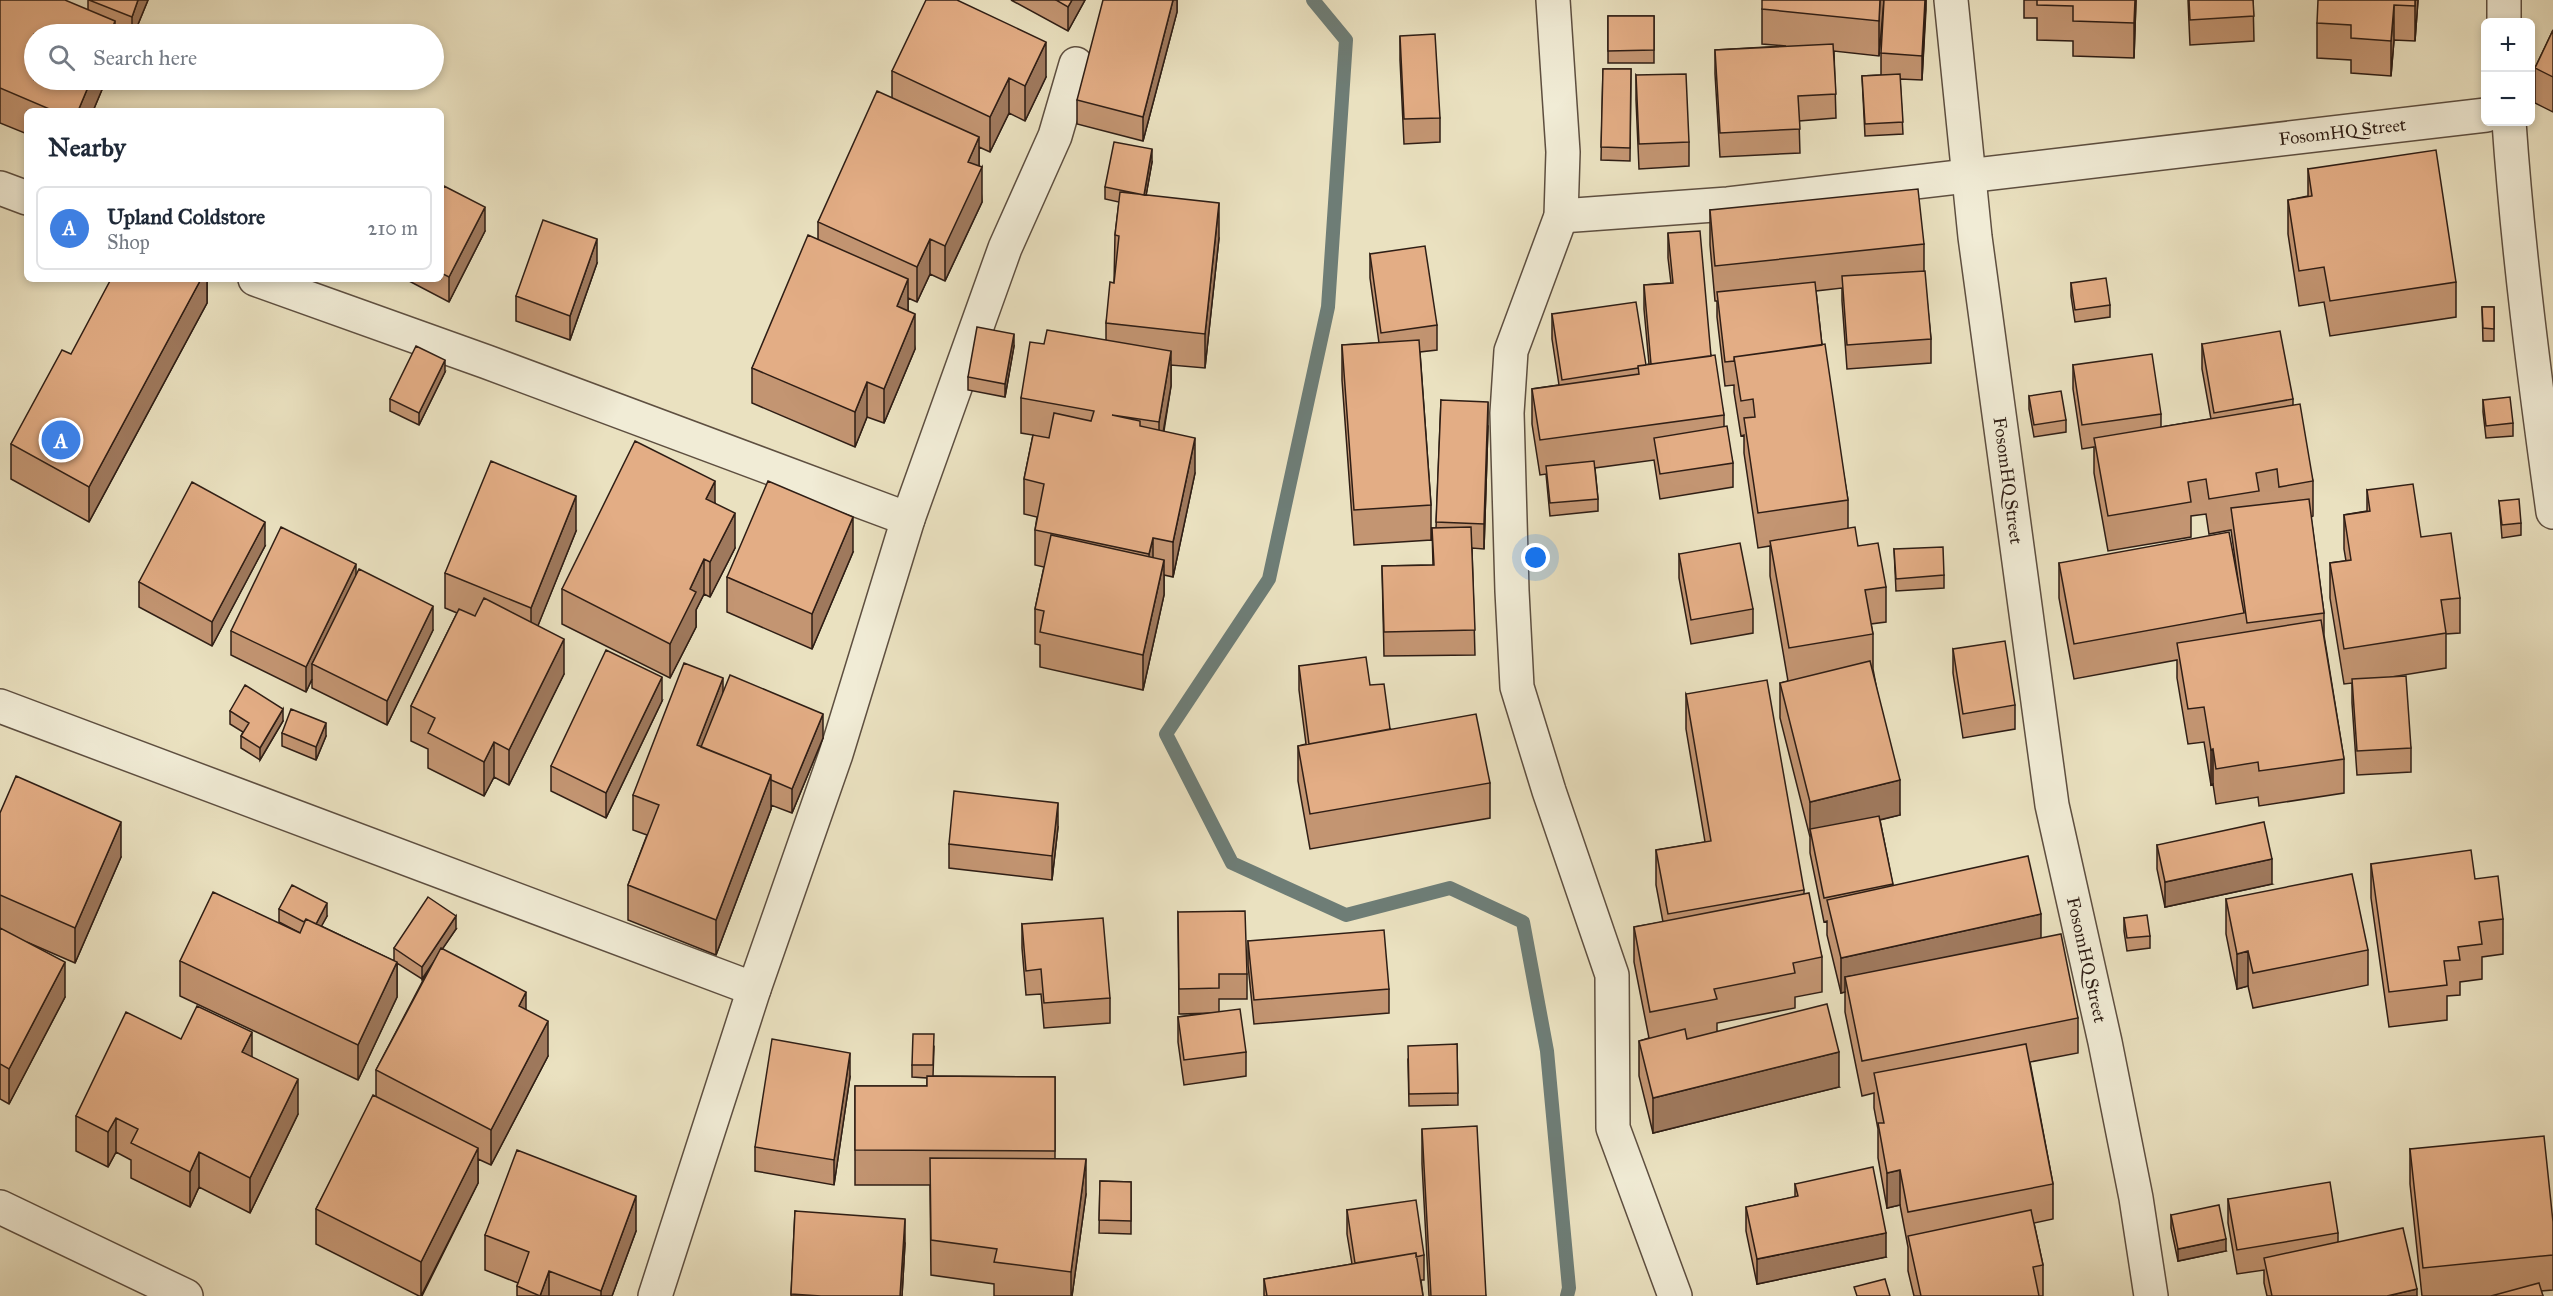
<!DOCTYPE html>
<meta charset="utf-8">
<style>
:root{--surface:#fff;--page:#f2f2f3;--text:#1f2937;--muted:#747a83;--line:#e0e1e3;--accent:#d93025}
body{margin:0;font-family:"IM FELL Great Primer",serif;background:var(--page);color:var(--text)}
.controls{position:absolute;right:18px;top:18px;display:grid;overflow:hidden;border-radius:9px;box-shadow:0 3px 9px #0003}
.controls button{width:54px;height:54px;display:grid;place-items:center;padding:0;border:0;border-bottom:2px solid var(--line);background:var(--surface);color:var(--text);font:30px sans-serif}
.you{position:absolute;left:1536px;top:558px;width:21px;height:21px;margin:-15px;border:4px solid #fff;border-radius:50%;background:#1a73e8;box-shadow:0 0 0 9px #1a73e833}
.badge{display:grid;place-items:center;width:39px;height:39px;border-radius:50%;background:var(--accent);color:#fff;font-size:20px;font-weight:700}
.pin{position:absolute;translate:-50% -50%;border:3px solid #fff;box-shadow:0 2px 6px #0006}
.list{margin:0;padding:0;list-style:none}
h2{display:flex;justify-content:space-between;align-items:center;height:78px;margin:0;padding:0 24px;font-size:26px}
h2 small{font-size:20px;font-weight:400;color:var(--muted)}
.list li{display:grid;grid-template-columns:39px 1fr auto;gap:18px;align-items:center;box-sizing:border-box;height:84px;margin:0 12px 12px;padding:0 12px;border:2px solid var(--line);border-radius:9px}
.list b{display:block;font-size:22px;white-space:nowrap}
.list p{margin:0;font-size:20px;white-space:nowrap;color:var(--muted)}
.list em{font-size:20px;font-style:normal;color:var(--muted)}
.icon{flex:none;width:33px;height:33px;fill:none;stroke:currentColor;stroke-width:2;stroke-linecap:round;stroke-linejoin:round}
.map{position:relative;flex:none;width:2553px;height:1296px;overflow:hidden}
.search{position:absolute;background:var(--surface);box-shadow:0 3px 9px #0003;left:24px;top:24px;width:420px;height:66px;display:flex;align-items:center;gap:15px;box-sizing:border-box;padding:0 21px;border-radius:33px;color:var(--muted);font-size:22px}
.panel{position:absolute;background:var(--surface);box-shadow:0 3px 9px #0003;left:24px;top:108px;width:420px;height:174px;border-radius:9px}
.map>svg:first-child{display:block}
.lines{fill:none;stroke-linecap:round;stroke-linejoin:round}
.stream{stroke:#6e7d76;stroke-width:14}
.street-casing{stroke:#5e4f40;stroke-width:36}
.street{stroke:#f1ecd6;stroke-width:33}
.wall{fill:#c39572;stroke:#2f1e15;stroke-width:1.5}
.shaded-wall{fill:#9f795d;stroke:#2f1e15;stroke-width:1.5}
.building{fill:#e3ad85;stroke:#2f1e15;stroke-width:1.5}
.labels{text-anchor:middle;stroke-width:4.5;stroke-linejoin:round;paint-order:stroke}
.street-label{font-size:18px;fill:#2f1e15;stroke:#f1ecd6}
</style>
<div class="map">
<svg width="2553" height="1296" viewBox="0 0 2553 1296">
<rect width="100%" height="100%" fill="#eae1c0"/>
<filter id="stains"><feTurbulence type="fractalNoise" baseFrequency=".00333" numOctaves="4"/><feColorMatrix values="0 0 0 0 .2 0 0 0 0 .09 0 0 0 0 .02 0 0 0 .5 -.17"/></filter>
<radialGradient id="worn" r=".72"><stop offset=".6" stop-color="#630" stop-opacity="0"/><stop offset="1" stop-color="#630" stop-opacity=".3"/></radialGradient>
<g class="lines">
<path class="stream" d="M1313,0L1346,40L1328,307L1269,579L1166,734L1232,863L1346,915L1450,888L1523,922L1547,1051L1569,1288L1567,1296"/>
<g class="street-casing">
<g id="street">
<path d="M1553,0L1563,152L1561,216L1511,351L1507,413L1512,591L1517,687L1549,791L1612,975L1613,1128L1675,1296"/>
<path id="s1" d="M1951,0L1975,237L2052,805L2105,1042L2136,1198L2151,1296"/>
<path d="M2504,22V0"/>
<path d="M2509,122C2518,252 2535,382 2553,512"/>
<path d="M0,188L27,198"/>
<path id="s2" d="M1561,216L1728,204L2486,115"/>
<path d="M255,279L487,362L908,519"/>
<path d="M0,706L754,989"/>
<path d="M0,1207L186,1296"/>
<path d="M655,1296L754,989L836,754L908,519L1005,248L1055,136L1076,64"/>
</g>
</g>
<use href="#street" class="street"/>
</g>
<path class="wall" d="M0,0L88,10V0H148L134,34H34L106,80L93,111H27V134L0,123Z
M1011,0H1085L1068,31Z
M1177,0V12L1143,141L1077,124V100Z
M1884,0L1879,56L1834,51L1836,118L1799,121L1800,153L1720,157L1715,74V50L1786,46L1762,44V9Z
M1926,0L1922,80L1900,79L1903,134L1865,136L1862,76L1881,75V53Z
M2024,0H2136L2134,58L2073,56V41L2037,40V18H2024Z
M2188,0H2253L2254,41L2190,45Z
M2418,0L2415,41L2394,40L2391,76L2351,73V60L2317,58V23Z
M1608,16H1654V63H1608Z
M2553,30V112L2535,103V68Z
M1400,36L1440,118V142L1404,144L1400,60Z
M1603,69H1631L1630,161L1601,160Z
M892,71L1046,77L1025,121L1009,113L990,152L979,147V166L982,202L945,281L930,274L917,302L908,298V311L915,349L884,423L867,417L855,447L752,403V368L818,239V222L892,98Z
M1636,75L1689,142V166L1639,169L1636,100Z
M1152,162L1146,195L1219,238L1205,368L1171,365V386L1164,431L1195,473L1173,577L1164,575V595L1143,690L1040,667V645L1035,644V609L1044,567L1035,565V530L1037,517L1024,514V479L1033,435L1021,433V398L1044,344L1106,340V323L1114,283L1115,235L1119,202L1105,199V187Z
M2308,169L2456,282V317L2330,336L2324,302L2299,306L2288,234V200L2308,196Z
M441,192L485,231L449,302L409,281V279H441Z
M1710,210L1924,244V271L1931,339V363L1847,369L1842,301V288L1816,291L1822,345L1848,500V528L1858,546L1886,587V622L1871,624L1873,634V669L1900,815L1880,820L1893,886L2041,938L2078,1018V1053L2030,1062L2053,1184V1219L2034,1223L2043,1265V1296H1914L1908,1271V1247L1900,1205L1887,1208L1878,1158V1129L1874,1108V1093L1862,1096L1845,1012V992L1841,993L1827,935V921L1824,922L1810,853V837L1780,718V683L1788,681L1770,576V546L1758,548L1744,453V435L1741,436L1734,392V385L1725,386L1717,317V301H1715L1710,245Z
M1668,233L1711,356L1724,415V427L1733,463V487L1660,499L1654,460L1595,468L1598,499V511L1550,516L1546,474L1540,475L1532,424V389L1559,385L1552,339V314L1646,365L1649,364L1644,309V285L1671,283L1668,258Z
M1370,254L1437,325V350L1420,352L1431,505V540L1354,545L1342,380V345L1379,343L1370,278Z
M597,263L570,340L516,321V296Z
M207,279V303L89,522L11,479V444L71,354Z
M2071,283L2110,305V317L2075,322L2071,296Z
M2482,307H2494V341H2483Z
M2202,344L2293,399V405L2313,481V516L2311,517L2324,613V635L2344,759V793L2259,806L2258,797L2216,804L2213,784L2211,785L2204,742L2188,744L2177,678V660L2074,679L2059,598V563L2238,580L2231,530L2209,534L2206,514L2191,516V537L2108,551L2094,473V447L2082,449L2073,389V365L2161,414V427L2211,419L2202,369Z
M1014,346L1005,397L968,390V377Z
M445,372L419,425L390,411V399Z
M2029,396L2066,420V432L2034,437L2029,409Z
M1441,400L1488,426L1484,549L1472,548L1475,655L1384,656L1382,566L1433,565L1432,528H1436Z
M2483,400L2513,423V436L2486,438L2483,412Z
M2367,490L2421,537L2460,598V633L2446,634V668L2391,677L2411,748V772L2357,775L2352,703V683L2344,684L2330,598V563L2346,561L2344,549V515L2367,511Z
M2499,501L2521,523V535L2502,538Z
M715,503L735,548L710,597L704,594L696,610V627L670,678L562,624V589Z
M576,531L538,625L564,674L509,785L494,777L484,796L428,768V749L411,741V706L457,613L445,608V573Z
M265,546L212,646L139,607V582Z
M1894,549L1944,575V588L1896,591Z
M853,552L812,649L727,612V577Z
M1679,554L1753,609V633L1691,644L1679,578Z
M356,574L433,630L387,725L312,688V679L306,692L231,655V631Z
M1953,649L2015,705V729L1963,738L1953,673Z
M1299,666L1370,685L1390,729L1490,783V818L1310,849L1298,781V746L1306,744L1299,690Z
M723,694L823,738L792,813L771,805V809L716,955L628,920V885L647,835L633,830V795Z
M1686,694L1804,890V895L1822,957V992L1795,997V1008L1717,1023V1031L1839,1087L1653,1133L1639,1076V1041L1649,1038L1634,962V927L1663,922L1656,885V850L1705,842L1686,729Z
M662,701L606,818L551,791V766Z
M230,711L283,721L260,760L241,748V736L243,732L230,724Z
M282,733L326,736L316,760L282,746Z
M0,813L121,857L75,963L29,943L65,997L9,1104L0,1099Z
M1058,827L1052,880L949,868V844Z
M2157,845L2272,884L2165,907L2157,869Z
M2371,864L2475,879L2503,919V954L2482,957V979L2460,982V995L2447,996V1020L2389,1027L2371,898Z
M2226,899L2368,950V985L2253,1008L2248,986L2237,989L2226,934Z
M279,909L327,916L321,926L394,961V948L456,929L442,949L526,1010L548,1056L491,1165L478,1159V1183L422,1296H419L316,1244V1209L376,1097V1070L432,963L422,979L397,963V997L358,1080L180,996V961L300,933L279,922Z
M1178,912L1247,974V999H1219V1012L1246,1052V1076L1184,1085L1178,1042V1017L1213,1013L1179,1014Z
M2124,918L2150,936V948L2127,951L2124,931Z
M1022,924L1110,998V1023L1044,1028L1041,994L1026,995L1022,948Z
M1248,941L1389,989V1013L1254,1024L1248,965Z
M181,1039L252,1057L298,1114L250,1213L199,1187L190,1207L131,1178V1160L116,1152L108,1167L76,1151V1116Z
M1457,1044L1458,1105L1409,1106L1408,1059Z
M934,1047L933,1076L1055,1077V1159L1086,1194L1072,1296H994V1284L931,1275L930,1185H855V1086H927V1078L912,1077V1065Z
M850,1077L834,1185L755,1171V1147Z
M1422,1129L1486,1296H1429L1422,1164Z
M2410,1149L2553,1222V1290L2541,1291L2543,1296H2422L2410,1184Z
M1100,1181L1131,1182V1234L1099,1233Z
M1795,1184L1886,1257L1757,1284L1746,1231V1207L1795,1197Z
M2228,1199L2338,1233V1242L2417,1296H2267L2264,1283V1270L2237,1274L2228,1223Z
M1347,1210L1424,1255V1280H1421L1423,1296H1264V1279L1352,1264L1347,1234Z
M795,1211L905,1243L902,1296H791Z
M2171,1215L2226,1251L2178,1261L2171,1228Z
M636,1231L612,1296H517V1286L518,1283L485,1270V1235Z"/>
<path class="shaded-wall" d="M138,0H148L134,34H132V17Z
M1072,0H1085L1068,31V7Z
M1173,0H1177V12L1143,141V117Z
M1880,0H1884L1879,56V21Z
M1925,0H1926V10L1922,80V56Z
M2135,0H2136L2134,58V23Z
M2415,0H2418L2415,41Z
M2394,5V40L2391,76V41Z
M115,21V34H110Z
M1046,42V77L1025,121V86Z
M1009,78V113L990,152V117Z
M91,80H106L93,111H78Z
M979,137V172L982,167V202L945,281V246L968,162Z
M1152,149V162L1144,207V195Z
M1219,203V238L1205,368V334Z
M485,207V231L449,302V277Z
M597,239V263L570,340V316Z
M930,239V274L917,302V267Z
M201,279H207V303L89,522V487Z
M908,279V314L897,306Z
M915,314V349L884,423V389Z
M1014,334V346L1005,397V384Z
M1171,351V386L1159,456V422Z
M445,360V372L419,425V413Z
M867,382V417L855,447V412Z
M1488,402V426L1484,549V524Z
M1195,438V473L1173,577V542Z
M715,481V516L706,499Z
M576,496V531L531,643V608Z
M735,513V548L710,597V562Z
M853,517V552L812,649V614Z
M265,522V546L212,646V622Z
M1153,538V572L1149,589V554Z
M704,559V594L696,610V627L670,678V644L690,589Z
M1164,560V595L1143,690V655Z
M356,564V588L312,664V679L306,692V667Z
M433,606V630L387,725V701Z
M564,639V674L509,785V750Z
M662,677V701L606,818V793Z
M723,678V713L707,754L697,745Z
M283,709V721L260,760V748Z
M823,714V738L792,813V789Z
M326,723V736L316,760V747Z
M494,742V777L484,796V762Z
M2213,749V784L2211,785V750Z
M771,775V809L716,955V920Z
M1900,780V815L1811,836L1810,829V802Z
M1058,803V827L1052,880V856Z
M121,822V857L75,963V928Z
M2272,859V884L2165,907V882Z
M327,903V916L314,940V928Z
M2041,914V949L1845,977V992L1841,993V958Z
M456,916V929L422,979V967Z
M2248,951V986L2237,989V954Z
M65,962V997L9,1104V1069Z
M397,962V997L358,1080V1045Z
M526,992V1027L519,1006Z
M548,1021V1056L491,1165V1130Z
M252,1032V1067L242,1052Z
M1839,1052V1087L1653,1133V1098Z
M850,1053V1077L834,1185V1160Z
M298,1079V1114L250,1213V1178Z
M116,1118V1152L108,1167V1132Z
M478,1148V1183L421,1296V1262Z
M199,1152V1187L190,1207V1172Z
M1086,1159V1194L1072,1296H1071V1272Z
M1900,1170V1205L1887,1208V1173Z
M636,1196V1231L612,1296H601V1291Z
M905,1219V1243L902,1296H900Z
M1886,1233V1257L1757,1284V1259Z
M2226,1239V1251L2178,1261V1249Z
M549,1271V1296H540Z
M2417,1289V1296H2387Z"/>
<path class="building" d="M0,0H65L115,21L110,34H34V80H91L78,111H54L0,88Z
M89,0H138L132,17Z
M926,0H957L1046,42L1025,86L1009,78L990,117L892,71Z
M1056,0H1072L1068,7Z
M1103,0H1173L1143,117L1077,100Z
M1762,0H1880L1879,21L1762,9Z
M1884,0H1925L1922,56L1881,53Z
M2037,0H2135L2134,23L2073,21V6L2037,5Z
M2189,0H2253L2254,16L2190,20Z
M2318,0H2415V6L2394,5L2391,41L2351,38V25L2317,23Z
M1608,16H1654V50L1608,51Z
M2553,30V77L2535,68Z
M1435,34L1440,118L1404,119L1400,36Z
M1833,44L1836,94L1798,96L1800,129L1720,133L1715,50Z
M1603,69H1631L1630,148L1601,147Z
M1686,74L1689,142L1639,144L1636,75Z
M1900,74L1903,122L1865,124L1862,76Z
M877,91L979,137L968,162L982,167L945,246L930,239L917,267L818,222Z
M1114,142L1152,149L1144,195L1105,187Z
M2436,150L2456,282L2330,301L2324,267L2299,271L2288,200L2312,196L2308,169Z
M444,186L485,207L449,277L441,273V192Z
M1918,189L1924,244L1715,266L1710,210Z
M1120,192L1219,203L1205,334L1106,323L1110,282L1114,283L1119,236L1115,235Z
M543,220L597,239L570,316L516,296Z
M1700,231L1711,356L1651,364L1644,285L1673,283L1668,233Z
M808,235L908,279L897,306L915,314L884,389L867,382L855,412L752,368Z
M1425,246L1437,325L1381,333L1370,254Z
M1925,271L1931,339L1847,345L1842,276Z
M2106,278L2110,305L2075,310L2071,283Z
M111,279H201L89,487L11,444L62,350L71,354Z
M1815,282L1822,345L1734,357V361L1725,362L1717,292Z
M1636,302L1646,365L1638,366V368L1562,380L1552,314Z
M2482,307H2494V329L2483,328Z
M977,327L1014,334L1005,384L968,377Z
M1047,330L1171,351L1159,422L1112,415L1140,421V426L1195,438L1173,542L1153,538L1149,554L1035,530L1044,484L1024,479L1033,435L1049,438L1054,413L1091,421L1094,411L1021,398L1030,342L1044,344Z
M2280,331L2293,399L2214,413L2202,344Z
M1419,340L1431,505L1354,510L1342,345Z
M1825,344L1848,500L1758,513L1744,418L1755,417L1753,399L1741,401L1734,357Z
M416,346L445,360L419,413L390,399Z
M2152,354L2161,414L2082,425L2073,365Z
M1715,355L1724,415L1540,440L1532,389L1639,374L1638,366Z
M2061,391L2066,420L2034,425L2029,396Z
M2510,397L2513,423L2486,426L2483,400Z
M1441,400L1488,402L1484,524L1436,522Z
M2300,404L2313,481L2279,487L2277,469L2256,473L2259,491L2209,499L2206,479L2188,482L2191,502L2108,516L2094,438Z
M1727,426L1733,463L1660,474L1654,438Z
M635,441L715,481L706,499L735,513L710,562L704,559L690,589L696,592L670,644L562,589Z
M491,461L576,496L531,608L445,573Z
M1594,461L1598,499L1550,503L1546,466Z
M768,481L853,517L812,614L727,577Z
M192,482L265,522L212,622L139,582Z
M2413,484L2421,537L2451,533L2460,598L2441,600L2446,633L2344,649L2330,563L2351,560L2344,515L2370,511L2367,490Z
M2309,499L2324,613L2247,623L2231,508Z
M2519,499L2521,523L2502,525L2499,501Z
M281,527L356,564L306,667L231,631Z
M1471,527L1475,630L1384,632L1382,566L1434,565L1432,528Z
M1855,527L1858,546L1878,543L1886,587L1865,590L1873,634L1789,648L1770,541Z
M2229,532L2244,613L2074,644L2059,563Z
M1051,535L1164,560L1143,655L1040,632L1044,611L1035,609Z
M1740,543L1753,609L1691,620L1679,554Z
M1943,547L1944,575L1896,579L1894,549Z
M359,569L433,606L387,701L312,664Z
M484,598L564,639L509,750L494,742L484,762L428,733L435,718L411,706L459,609L475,616Z
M2321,620L2344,759L2259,771L2258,762L2216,769L2213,749L2211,750L2204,707L2188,709L2177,643Z
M2005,641L2015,705L1963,714L1953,649Z
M606,650L662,677L606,793L551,766Z
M1366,657L1370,685L1384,684L1390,729L1309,744L1299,666Z
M1870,661L1900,780L1810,802L1780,683Z
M684,663L723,678L697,745L771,775L716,920L628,885L659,805L633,795Z
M730,675L823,714L792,789L771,780V775L701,747Z
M2406,676L2411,748L2357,751L2352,679Z
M1767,680L1804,890L1668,914L1656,850L1711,841L1686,694Z
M245,685L283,709L260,748L241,736L249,723L230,711Z
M291,709L326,723L316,747L282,733Z
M1476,714L1490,783L1310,814L1298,746Z
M16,776L121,822L75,928L0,895V813Z
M954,791L1058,803L1052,856L949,844Z
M1879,816L1893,884L1824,898L1810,829Z
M2264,822L2272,859L2165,882L2157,845Z
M2471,850L2475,879L2498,876L2503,919L2479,922L2482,944L2458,947L2460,960L2444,961L2447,985L2389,992L2371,864Z
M2028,856L2041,914L1841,958L1827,900Z
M2352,874L2368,950L2253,973L2248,951L2237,954L2226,899Z
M292,885L327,903L316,924L306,919L304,922L279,909Z
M213,892L300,933L306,919L397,962L358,1045L180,961Z
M1809,893L1822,957L1793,963L1795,973L1714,989L1717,999L1650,1012L1634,927Z
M428,897L456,916L422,967L394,948Z
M1245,911L1247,974H1219V988L1179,989L1178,912Z
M2147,915L2150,936L2127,938L2124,918Z
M1103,918L1110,998L1044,1003L1041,969L1026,971L1022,924Z
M0,928L65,962L9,1069L0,1064Z
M1384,930L1389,989L1254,1000L1248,941Z
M2061,934L2078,1018L1862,1061L1845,977Z
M441,948L526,992L519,1006L548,1021L491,1130L376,1070Z
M1827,1004L1839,1052L1653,1098L1639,1041L1685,1029L1687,1039Z
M197,1006L252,1032L242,1052L298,1079L250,1178L199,1152L190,1172L131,1143L138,1129L116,1118L108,1132L76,1116L126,1012L181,1039Z
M1240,1009L1246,1052L1184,1060L1178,1017Z
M913,1034H934L933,1065H912Z
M772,1039L850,1053L834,1160L755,1147Z
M1457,1044L1458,1093L1409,1094L1408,1046Z
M2026,1044L2053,1184L1908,1212L1900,1170L1887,1173L1878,1123H1884L1874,1073Z
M927,1076L1055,1077V1151L855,1150V1086H927Z
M373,1095L478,1148L421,1262L316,1209Z
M1477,1126L1486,1296H1431L1422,1129Z
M2544,1136L2553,1222V1255L2423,1268L2410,1149Z
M517,1150L636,1196L601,1291L549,1271L540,1296L517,1286L529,1252L485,1235Z
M930,1158L1086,1159L1071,1272L994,1262L997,1249L931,1240Z
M1873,1167L1886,1233L1757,1259L1746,1207L1798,1196L1795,1184Z
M1100,1181L1131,1182V1221L1099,1220Z
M2330,1182L2338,1233L2237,1250L2228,1199Z
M1416,1200L1424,1255L1416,1257V1253L1355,1263L1347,1210Z
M2219,1205L2226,1239L2178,1249L2171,1215Z
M2031,1210L2043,1265L2033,1267L2039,1296H1921L1908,1236Z
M795,1211L905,1219L900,1296H821L791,1294Z
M2403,1228L2417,1289L2387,1296H2272L2264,1258Z
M1416,1253L1423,1296H1267L1264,1279Z
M1885,1279L1890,1296H1857L1854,1287Z
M2539,1283L2543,1296H2491Z"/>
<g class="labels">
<g class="street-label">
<text dy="6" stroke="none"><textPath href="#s2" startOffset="786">FosomHQ Street</textPath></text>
<text dy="6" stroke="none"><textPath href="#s1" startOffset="484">FosomHQ Street</textPath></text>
<text dy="6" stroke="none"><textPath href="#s1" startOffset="970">FosomHQ Street</textPath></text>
</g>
</g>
<rect width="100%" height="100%" filter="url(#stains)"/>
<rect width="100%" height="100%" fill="url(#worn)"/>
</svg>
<div class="controls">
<button>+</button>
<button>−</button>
</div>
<div class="you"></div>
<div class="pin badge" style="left:61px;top:440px;background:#3f7fe0">A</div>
<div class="search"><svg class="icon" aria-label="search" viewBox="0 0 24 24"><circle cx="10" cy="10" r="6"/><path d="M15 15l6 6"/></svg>Search here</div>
<section class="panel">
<h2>Nearby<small></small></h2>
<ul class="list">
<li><span class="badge" style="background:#3f7fe0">A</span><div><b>Upland Coldstore</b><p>Shop</p></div><em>210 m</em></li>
</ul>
</section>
</div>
